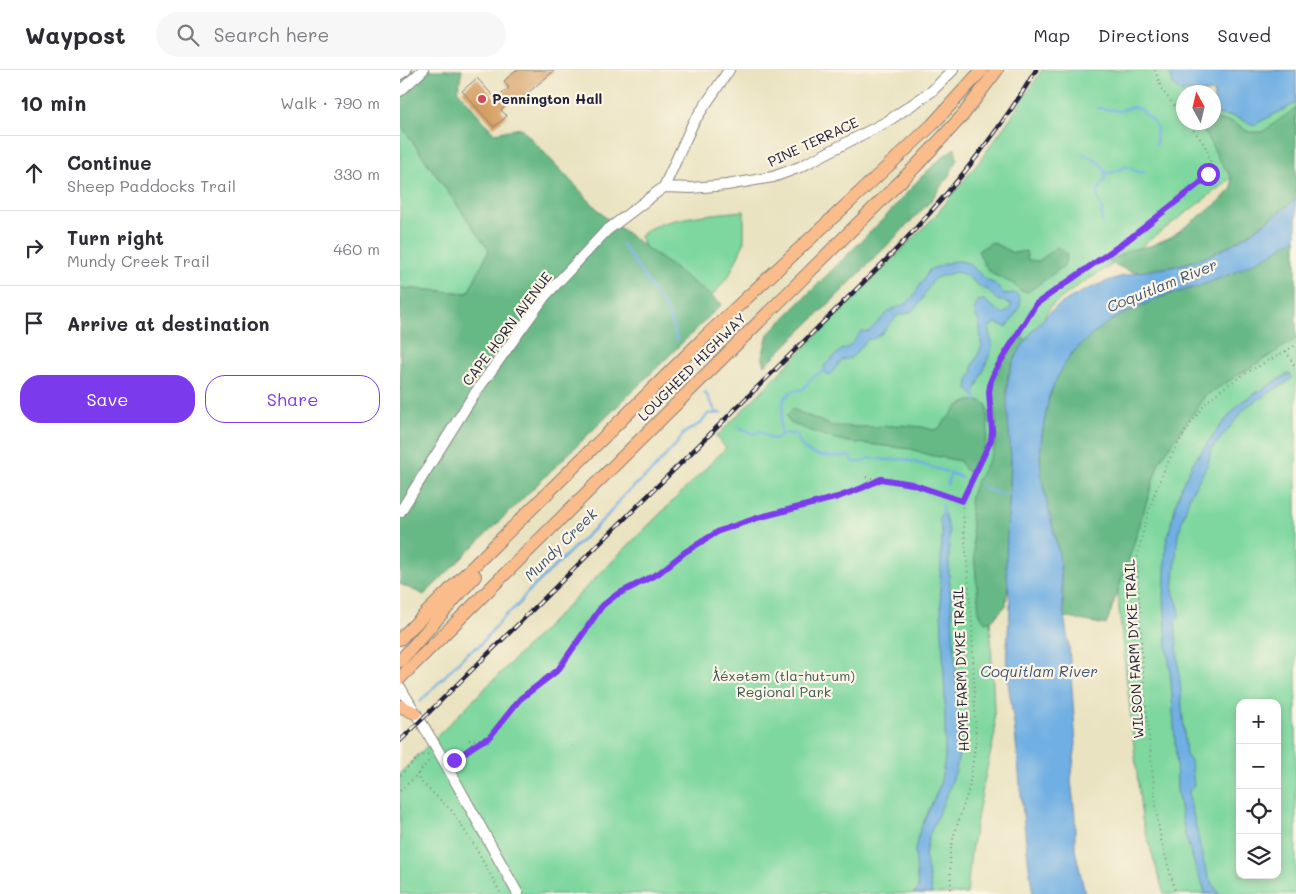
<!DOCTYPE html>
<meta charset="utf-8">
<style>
:root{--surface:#fff;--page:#f7f7f7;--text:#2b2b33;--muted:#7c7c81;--line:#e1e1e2;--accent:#7c3aed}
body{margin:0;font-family:Mali,sans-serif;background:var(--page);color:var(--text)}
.controls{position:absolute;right:15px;bottom:15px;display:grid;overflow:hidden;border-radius:10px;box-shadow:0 2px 8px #0003}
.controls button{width:45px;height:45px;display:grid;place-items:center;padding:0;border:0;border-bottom:1px solid var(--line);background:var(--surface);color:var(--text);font:25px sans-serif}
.compass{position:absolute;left:776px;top:15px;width:45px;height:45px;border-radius:50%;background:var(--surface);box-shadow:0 2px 8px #0003;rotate:352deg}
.stop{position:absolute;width:15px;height:15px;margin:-11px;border:4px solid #7c3aed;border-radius:50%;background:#fff}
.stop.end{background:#7c3aed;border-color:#fff;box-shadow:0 1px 5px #0008}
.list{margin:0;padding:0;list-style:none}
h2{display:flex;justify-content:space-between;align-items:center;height:65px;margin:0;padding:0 20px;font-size:21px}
h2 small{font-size:16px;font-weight:400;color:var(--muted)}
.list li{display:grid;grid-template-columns:32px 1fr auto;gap:15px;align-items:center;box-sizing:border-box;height:75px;padding:0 20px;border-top:1px solid var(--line)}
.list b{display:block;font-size:19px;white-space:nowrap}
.list p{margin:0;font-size:16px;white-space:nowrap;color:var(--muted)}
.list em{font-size:16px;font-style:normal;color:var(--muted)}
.actions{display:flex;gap:10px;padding:15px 20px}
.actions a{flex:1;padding:11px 0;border:1px solid var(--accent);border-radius:20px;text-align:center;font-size:18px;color:var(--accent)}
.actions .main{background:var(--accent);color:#fff}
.icon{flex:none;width:28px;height:28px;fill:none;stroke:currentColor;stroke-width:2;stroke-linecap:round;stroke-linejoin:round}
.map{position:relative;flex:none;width:896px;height:824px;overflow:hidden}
header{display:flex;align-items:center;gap:30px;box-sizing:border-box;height:70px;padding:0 25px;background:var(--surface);border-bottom:1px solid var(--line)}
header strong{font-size:24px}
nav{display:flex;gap:28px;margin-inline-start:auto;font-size:18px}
.search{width:350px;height:45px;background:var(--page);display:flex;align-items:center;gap:12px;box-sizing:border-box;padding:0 18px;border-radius:28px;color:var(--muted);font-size:19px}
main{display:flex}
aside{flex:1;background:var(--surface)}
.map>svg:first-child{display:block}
.green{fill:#7dd79e;stroke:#507c6c;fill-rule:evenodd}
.forest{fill:#66b885;stroke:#446d60}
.water{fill:#70afe3;stroke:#49688f}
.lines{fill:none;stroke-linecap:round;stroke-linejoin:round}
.stream{stroke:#70afe3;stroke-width:2.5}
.building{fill:#d49c5f}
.minor-casing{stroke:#86827e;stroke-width:12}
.major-casing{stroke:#86827e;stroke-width:14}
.path{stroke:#86827e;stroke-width:2;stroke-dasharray:1 4;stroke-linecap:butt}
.minor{stroke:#fff;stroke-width:10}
.major{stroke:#fabc8b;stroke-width:12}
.rail-casing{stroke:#22223b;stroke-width:4.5}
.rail{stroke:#fcf5e5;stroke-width:2.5;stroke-dasharray:8;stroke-linecap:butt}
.route{stroke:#7c3aed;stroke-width:6}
.poi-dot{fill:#d1495b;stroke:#fcf5e5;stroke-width:2}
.labels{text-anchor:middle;stroke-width:4.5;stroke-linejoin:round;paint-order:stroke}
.poi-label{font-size:14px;font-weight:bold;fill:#22223b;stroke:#fcf5e5;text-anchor:start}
.street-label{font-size:14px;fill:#22223b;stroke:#fcf5e5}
.park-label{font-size:14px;fill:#3d5859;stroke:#fcf5e5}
.water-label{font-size:15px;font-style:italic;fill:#3d5376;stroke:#fcf5e5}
</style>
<header>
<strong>Waypost</strong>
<div class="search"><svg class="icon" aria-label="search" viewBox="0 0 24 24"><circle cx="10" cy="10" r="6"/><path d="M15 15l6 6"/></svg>Search here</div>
<nav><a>Map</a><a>Directions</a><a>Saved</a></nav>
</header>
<main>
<aside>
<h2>10 min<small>Walk · 790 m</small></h2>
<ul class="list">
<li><svg class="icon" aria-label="ahead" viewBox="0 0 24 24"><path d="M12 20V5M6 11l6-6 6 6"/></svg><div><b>Continue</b><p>Sheep Paddocks Trail</p></div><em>330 m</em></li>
<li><svg class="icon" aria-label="right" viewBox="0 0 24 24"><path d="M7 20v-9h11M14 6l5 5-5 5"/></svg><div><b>Turn right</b><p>Mundy Creek Trail</p></div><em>460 m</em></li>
<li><svg class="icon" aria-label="arrive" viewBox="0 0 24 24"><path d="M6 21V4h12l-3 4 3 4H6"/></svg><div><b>Arrive at destination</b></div></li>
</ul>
<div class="actions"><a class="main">Save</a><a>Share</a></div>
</aside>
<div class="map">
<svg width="896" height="824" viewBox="0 0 896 824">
<rect width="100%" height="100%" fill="#fcf5e5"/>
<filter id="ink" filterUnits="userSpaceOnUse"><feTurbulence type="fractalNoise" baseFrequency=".02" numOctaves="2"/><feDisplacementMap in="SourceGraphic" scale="10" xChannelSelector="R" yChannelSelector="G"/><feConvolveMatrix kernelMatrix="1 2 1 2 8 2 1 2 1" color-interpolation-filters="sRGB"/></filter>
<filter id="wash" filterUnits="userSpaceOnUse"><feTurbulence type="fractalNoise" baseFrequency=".0096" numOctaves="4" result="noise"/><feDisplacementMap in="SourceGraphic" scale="20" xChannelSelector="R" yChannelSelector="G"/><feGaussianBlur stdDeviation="1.12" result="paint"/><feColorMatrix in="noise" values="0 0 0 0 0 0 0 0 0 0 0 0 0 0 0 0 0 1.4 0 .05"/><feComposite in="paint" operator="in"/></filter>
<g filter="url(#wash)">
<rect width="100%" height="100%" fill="#eae3c1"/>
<path class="green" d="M642,0H896V64L862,79L823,115L735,181L679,215L651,236L634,264L608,379L585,427L595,663L584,712L571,781L567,824H0V703L326,378L316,367L536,145L579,92L619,36ZM784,22H814V52H784Z
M0,54L89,180L68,223L0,218Z
M344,141V173L329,206L307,232L249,187L240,167C249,148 323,143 344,141Z
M896,255V824H764L742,750L719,539L717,501L732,430L778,344ZM840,633H877V805H840Z"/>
<path class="forest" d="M0,0H62L58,21L94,63L121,58L204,146L322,234L24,525L0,514V218L68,223L89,180L0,54Z
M896,38V129C854,162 818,189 764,198C755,200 745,203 737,202C727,202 718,195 708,192L729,180L750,176L771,167L818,133L832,118L831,107L819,89L802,58L816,50L832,52L849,62H862Z
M555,78L557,89L550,104L530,132L435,228L365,295L362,287L368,264L488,144L521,107L546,84Z
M896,168V269L805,326L759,392L730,486L706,555L664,547C662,525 662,503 658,482C653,451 641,421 640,390C640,377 642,364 644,352C654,282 699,250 761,227C779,221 798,217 815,210C844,199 870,184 896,168Z
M592,172L613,183L626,181L628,190L639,191L657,177L667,185L664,196L628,222L620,221L612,213L592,204L584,194L578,181Z
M620,267L626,270L614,290L608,305L607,319L611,392L606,495L608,515L606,536L592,550L585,552L579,543L570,433C572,409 590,396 595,374C600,356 591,338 593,320C594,307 600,296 607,285C610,279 614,270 620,267Z
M569,331H581L587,335C590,369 587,374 570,403L564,399L560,391L529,385L511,379L448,372L428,367L390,353L386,345L392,339L432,356L470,357L501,355L523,357L533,360L538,359L558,336Z"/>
<path class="water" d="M769,0H896V33L854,55L836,47L814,44V22H780L773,15Z
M896,129V168L871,184L833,203L797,217L763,226L725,243L709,252L689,267L671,284L658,306L649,326L642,365L640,388L642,411L659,484L664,546L669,577L676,674L671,710L675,746V779L685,824H633C625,773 621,723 616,672C614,648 609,625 607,602C605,581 609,558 610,537C610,522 606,508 606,493C606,459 611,426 611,392C611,368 603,327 609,305C615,281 639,249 659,235C681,220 714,207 740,202C760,198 781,197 800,189C836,176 866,153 896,129Z
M560,191L567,193L573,197L585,209L595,214L604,224L614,223L618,225C625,236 613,247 607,257L596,253L589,257C588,265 593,270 592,277C592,280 575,322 573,325L567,319L568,310L573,302L572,298L582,276L581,273L580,256L574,240L578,231L584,230L602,244L608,241L612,234L597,230L587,219H583L566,205L556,202L535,208C522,222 522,244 498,245L481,264L475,268L467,270L451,288L442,290L429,306L425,302L424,296L441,280C450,279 456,267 462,261L468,262L490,240L506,234L513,227L529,200L550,192Z
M888,304L891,305L892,308L889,311L847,336L811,380L808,394L790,425L778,464L773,520C775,532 785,540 775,552L786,685L791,691L794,715L789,721C789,732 793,741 795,752C801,776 802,805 820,824H805L804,818L796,799L785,765L777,719L776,686L770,598L767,579L764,528L766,474L777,430L782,415L793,393L816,361L841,332Z
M542,443H544L549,461V502L560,660L559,684L556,700L548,722L529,766L525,784L532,824H512L518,820L515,780L518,765L540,715L545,689V631L540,515L542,462L539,448Z"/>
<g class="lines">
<path class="stream" d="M698,38L719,41L733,37L740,39L753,51L757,58L756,75
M682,83C692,88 710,96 704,110C701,116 698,119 697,125L702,140V152
M705,104L715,102L726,96L738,102H745
M222,174L268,242L277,270
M574,321L576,332
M305,322L316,342
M338,357L354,364L360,361L372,369L379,368L381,364H396C399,368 398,371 401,375C411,389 434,387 450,386L453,392H461L469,388L487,390L504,389L551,403L562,408
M381,364C378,352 384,341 384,329L391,322L403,319L412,308L426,299
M547,415L551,403
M581,416L597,423H610
M542,435L543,446
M20,632L67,583L79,576L104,547L118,535L126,524L207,446L225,424L252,401L278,372L284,363L301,353L308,344L321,343"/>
</g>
<g id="blocks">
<path class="building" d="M116,0H155L117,32L114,28L101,40L107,46L94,57L62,21L77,8L96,29L109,18L104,11Z"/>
</g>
</g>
<g filter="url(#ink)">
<use href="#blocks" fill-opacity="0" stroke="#86827e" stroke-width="1"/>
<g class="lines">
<g class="minor-casing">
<path id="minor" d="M0,4L6,0
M0,21L23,0
M264,117L291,118L327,115L373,107L400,97L488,51L532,21L553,0
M0,442L73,326L145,226L206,161L264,117L293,53L329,0
M0,617L39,682L118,824"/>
</g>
<g class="major-casing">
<path id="major" d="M0,569L308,264L532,55L582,0
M0,591L75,506
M0,608L517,95L563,45L597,0
M0,636L15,643"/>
</g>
<path class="path" d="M755,0L762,20L784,48
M886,281L895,297
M466,407L512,414L562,431
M562,431L591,369L592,361L589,322L591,310L596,299L636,234L729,169L805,109C820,88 800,69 787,52
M69,670L89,668C101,651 114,633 131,619C140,612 151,608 158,599C175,581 184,555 202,537C217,521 239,517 257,504C278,490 295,471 319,461C371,437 429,435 481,409
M52,690L73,678L83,669
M17,704L20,711L52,741L74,775L101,824
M0,705L20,686L29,684
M0,721L18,704L31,688
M551,824L550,783L554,765L569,718L576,670L572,557L562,431
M776,824L761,770L757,746L743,606L737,490C746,441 762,395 790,355C795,348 800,340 806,333C831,308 866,293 896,275"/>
<use href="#minor" class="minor"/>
<use href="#major" class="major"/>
<g class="rail-casing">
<path id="rail" d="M0,671L489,187C544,130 595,69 636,0"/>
</g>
<use href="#rail" class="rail"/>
</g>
</g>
<g class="lines" filter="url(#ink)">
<path class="route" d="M54,690C65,684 77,671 89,668L120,629L158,600L202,536L216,525L259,503L285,482L319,461L357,448L438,427L462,418L481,409L512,414L562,431L591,370L592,361L589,322L591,310L596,299L636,234L729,169L805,109L808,104"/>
</g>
<circle class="poi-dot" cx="82" cy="29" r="5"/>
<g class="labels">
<g class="poi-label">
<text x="92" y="34">Pennington Hall</text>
</g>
<g class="street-label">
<text transform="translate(413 72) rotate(-25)" y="5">PINE TERRACE</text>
<text transform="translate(107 259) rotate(-53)" y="5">CAPE HORN AVENUE</text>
<text transform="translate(292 297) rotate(-45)" y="5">LOUGHEED HIGHWAY</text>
<text transform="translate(734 579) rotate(-93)" y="5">WILSON FARM DYKE TRAIL</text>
<text transform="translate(561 599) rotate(-92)" y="5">HOME FARM DYKE TRAIL</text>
</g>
<g class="park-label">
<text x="384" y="611">ƛ̓éxətəm (tla-hut-um)<tspan x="384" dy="16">Regional Park</tspan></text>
</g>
<g class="water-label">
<text transform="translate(762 216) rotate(-22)" y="5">Coquitlam River</text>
<text transform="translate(161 475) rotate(-45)" y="5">Mundy Creek</text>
<text x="639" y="607">Coquitlam River</text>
</g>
</g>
</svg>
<div class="controls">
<button>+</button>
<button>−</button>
<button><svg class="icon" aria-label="locate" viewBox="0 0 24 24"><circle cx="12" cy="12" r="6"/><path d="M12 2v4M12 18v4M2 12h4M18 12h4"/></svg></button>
<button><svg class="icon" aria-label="layers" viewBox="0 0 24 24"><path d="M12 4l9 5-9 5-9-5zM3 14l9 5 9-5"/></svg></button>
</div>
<svg class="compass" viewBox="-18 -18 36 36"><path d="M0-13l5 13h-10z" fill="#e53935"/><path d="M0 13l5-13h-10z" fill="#7c7c81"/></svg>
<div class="stop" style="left:808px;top:104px"></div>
<div class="stop end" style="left:54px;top:690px"></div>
</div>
</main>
